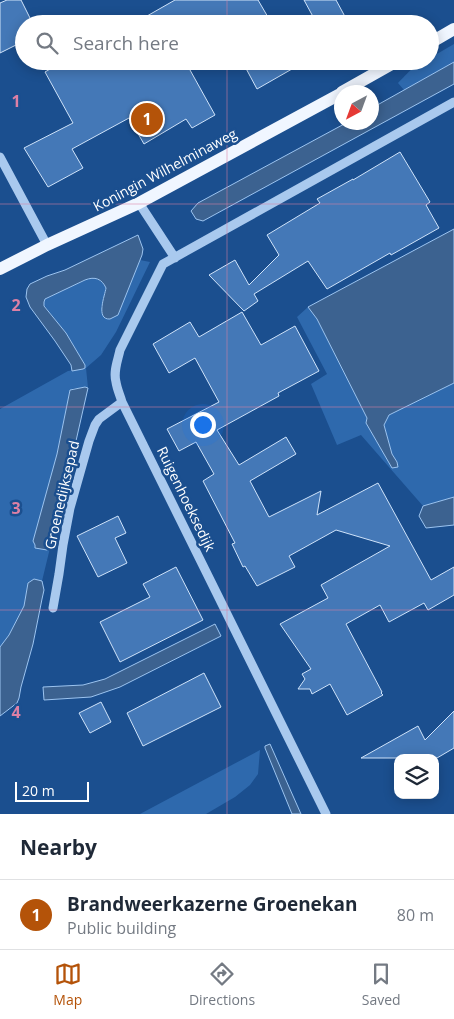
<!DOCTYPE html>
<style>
:root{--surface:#fff;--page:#f2f2f3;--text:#1f2937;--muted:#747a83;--line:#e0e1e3;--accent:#b45309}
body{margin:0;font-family:"Open Sans",sans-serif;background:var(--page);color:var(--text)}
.controls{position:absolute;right:15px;bottom:15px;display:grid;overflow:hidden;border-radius:10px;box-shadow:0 2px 12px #0003}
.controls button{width:45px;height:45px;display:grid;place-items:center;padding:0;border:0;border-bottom:1px solid var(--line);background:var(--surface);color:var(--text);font:25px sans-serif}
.compass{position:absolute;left:334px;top:85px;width:45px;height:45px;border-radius:50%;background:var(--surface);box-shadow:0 2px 12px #0003;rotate:221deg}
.scale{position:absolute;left:15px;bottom:12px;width:74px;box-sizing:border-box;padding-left:5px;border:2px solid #fff;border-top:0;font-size:14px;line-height:18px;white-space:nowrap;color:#fff;-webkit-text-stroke:4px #1b4f8f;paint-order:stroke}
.you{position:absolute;left:202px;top:424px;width:18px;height:18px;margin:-12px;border:4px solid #fff;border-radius:50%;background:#1a73e8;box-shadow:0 0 0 8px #1a73e833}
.badge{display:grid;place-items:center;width:32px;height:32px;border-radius:50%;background:var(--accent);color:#fff;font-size:16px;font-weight:700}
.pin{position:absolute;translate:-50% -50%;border:2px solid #fff;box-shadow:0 1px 5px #0006}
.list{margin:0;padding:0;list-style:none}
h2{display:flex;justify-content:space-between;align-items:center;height:65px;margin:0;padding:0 20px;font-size:21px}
h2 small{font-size:16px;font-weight:400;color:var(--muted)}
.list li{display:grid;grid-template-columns:32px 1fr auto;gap:15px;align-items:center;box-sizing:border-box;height:70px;padding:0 20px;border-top:1px solid var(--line)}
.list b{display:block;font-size:19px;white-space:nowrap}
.list p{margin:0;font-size:16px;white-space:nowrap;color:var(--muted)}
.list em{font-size:16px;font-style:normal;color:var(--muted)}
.icon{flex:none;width:28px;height:28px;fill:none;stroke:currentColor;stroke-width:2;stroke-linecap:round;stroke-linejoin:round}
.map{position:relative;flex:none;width:454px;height:814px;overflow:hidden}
.search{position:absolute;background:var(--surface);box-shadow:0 2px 12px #0003;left:15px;right:15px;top:15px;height:55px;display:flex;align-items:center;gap:12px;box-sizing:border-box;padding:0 18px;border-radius:28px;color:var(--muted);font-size:19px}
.sheet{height:135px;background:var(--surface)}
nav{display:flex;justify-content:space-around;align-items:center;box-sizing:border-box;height:70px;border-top:1px solid var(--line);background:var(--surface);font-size:14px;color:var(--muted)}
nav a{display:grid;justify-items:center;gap:2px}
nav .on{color:var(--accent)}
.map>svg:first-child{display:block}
.green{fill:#2e69ad}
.water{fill:#3c6290;stroke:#9cc4f0}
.building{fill:#4478b7;stroke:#cfe3fa}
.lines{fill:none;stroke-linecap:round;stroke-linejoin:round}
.minor{stroke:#a9c9ee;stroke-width:9}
.major{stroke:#f0f6ff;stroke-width:12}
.grid{fill:none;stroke:#dd80a5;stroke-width:1;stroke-opacity:0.55}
.labels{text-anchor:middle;stroke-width:5;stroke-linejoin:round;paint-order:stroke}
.street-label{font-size:14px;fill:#fff;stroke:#1b4f8f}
.grid-label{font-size:16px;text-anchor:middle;font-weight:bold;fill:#dd80a5;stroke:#1b4f8f;stroke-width:5;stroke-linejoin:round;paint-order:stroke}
</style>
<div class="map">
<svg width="454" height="814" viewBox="0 0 454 814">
<rect width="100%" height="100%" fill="#1b4f8f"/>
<path class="green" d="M454,44V62L404,90L398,83C407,74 417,61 430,61V58Z
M140,260L150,262L116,332L101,355L86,368L88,388H74L70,390L57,454L35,547L47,550L50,548L42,581L38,580L28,583L24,606L9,635L0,647V409L68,371L83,369L85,368V365L66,333L44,305V302L45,299L90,278C99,279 103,281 106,288L101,308L118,315Z
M308,307L317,319L367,418L366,423L392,468L398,466L397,462L392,454L384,425L389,415L454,383V497L423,506L361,435L337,445L311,384L327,374L297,317Z
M260,750L258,774L250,785L235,797L206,814H140Z"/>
<path class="water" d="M454,62V84L203,221L196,219L191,211L198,203L346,123L372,122V108Z
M454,229V383L389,415L384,425L392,454L397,462L398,467L392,468L366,423L367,418L317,319L308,307Z
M138,235L143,249L142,255L118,315C115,316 113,318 110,319C95,320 105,295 106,288C102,279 95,276 85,280L45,299L44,302V306L66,333L85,365V368L83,369L72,371L71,365L55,341L30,307L26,297L27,289L30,284L47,276L65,270Z
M85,387L88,388L66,485L52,534L50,548L47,550L35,548V545L33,541L57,454L70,390Z
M454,497V525L426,528L419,516L423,506Z
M34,579L42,581L44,590L42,599L33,644L21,687L19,698L17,703L0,716V647L9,635L24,606L28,583Z
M215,624L221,636L120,687L91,697L44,700L43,687L83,685L105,679Z
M270,744L301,814H292L265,748V746Z"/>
<path class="building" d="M7,0H21L33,24H24V41L0,53V3Z
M175,0H258L272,24H133Z
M304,0H336L349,24H317Z
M64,61H185L215,115L192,128L186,119L144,144L129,118L72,149L83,168L48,187L24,148L73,123L45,72Z
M242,61H306L257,89Z
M400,152L430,202L426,205L439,228L391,255L390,253L327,289L308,261L254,294L258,301L244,311L209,275L235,260L249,285L279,255L267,235L320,203L317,199L353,179V180Z
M242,312L261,345L295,326L319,371L278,393L279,396L217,430L239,465L286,437L296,454L250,481L269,517L321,491L317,515L378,483L431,580L454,567V595L428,610L424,603L389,622L380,605L346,624L382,692L381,693L383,695L347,715L330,684L312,694L310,689H298L305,679L302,674L311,669L280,624L328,598L321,585L390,546L336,530L289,556L295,567L257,586L245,566L243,567L232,544L235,543L203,481L214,474L196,442L179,451L167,429L219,402L195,358L169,373L153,344L190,322L199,337Z
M118,516L126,533L115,538L127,563L98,577L77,536Z
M176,567L203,620L120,662L100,622L150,597L143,584Z
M204,673L221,707L143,746L127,713Z
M101,702L111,722L90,733L79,713Z
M454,711V748L437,758H361L418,726L425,740Z"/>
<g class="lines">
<path class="minor" d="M0,157L47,245
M139,203L175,258
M53,608L59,574L63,545L70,508L89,441L95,425L99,419L122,402
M326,814L122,402C120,395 117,389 116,382C113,371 118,360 120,350L163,264L454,102"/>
<path class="major" d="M430,43L454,29
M342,92L397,61
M0,269L47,245L139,203L342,93"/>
</g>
<path class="grid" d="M227,0V24M227,61V814M0,204H454M0,407H454M0,610H454"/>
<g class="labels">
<g class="street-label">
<text transform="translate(165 170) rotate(-28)" y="5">Koningin Wilhelminaweg</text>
<text transform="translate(62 495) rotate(-77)" y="5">Groenedijksepad</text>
<text transform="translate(186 499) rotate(64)" y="5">Ruigenhoeksedijk</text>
</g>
</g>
<g class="grid-label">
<text x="16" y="107">1</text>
<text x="16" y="311">2</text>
<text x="16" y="514">3</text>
<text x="16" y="718">4</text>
</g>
</svg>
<div class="controls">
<button><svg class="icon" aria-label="layers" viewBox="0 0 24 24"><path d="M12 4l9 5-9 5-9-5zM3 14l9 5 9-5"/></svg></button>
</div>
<svg class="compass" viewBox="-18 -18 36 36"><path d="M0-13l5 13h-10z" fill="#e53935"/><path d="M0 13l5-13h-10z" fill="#747a83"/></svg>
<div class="scale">20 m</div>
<div class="you"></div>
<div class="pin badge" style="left:147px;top:119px">1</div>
<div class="search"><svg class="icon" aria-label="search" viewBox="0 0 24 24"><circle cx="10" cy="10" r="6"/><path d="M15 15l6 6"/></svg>Search here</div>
</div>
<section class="sheet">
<h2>Nearby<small></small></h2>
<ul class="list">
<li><span class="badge">1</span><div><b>Brandweerkazerne Groenekan</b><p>Public building</p></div><em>80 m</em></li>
</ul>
</section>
<nav>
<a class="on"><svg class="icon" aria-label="map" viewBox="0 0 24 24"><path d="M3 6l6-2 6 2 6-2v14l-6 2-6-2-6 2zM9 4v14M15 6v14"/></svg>Map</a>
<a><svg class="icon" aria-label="directions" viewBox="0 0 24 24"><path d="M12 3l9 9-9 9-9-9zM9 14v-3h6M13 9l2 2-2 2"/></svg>Directions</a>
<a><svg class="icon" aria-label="saved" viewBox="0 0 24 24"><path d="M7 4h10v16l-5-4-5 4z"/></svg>Saved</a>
</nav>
